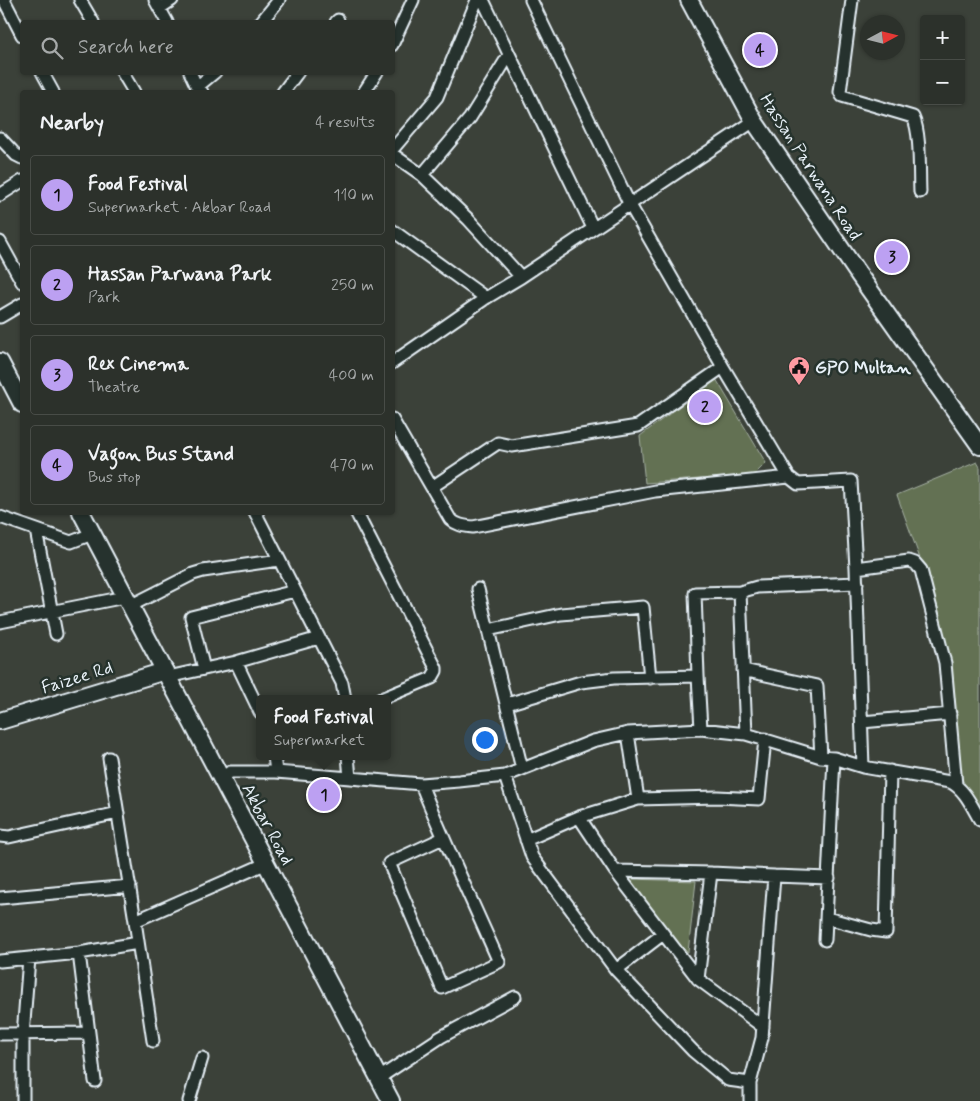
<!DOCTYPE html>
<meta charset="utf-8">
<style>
:root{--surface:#2c312b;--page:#343933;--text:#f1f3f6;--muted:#a6a9a9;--line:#484c47;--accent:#bca0f2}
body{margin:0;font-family:Mynerve,sans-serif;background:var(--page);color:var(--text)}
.controls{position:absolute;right:15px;top:15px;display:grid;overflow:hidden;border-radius:5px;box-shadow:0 1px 4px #0004}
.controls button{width:45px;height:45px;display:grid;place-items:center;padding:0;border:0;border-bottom:1px solid var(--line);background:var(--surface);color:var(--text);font:25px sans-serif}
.compass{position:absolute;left:860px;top:15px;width:45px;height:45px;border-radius:50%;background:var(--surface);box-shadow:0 1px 4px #0004;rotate:83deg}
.you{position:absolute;left:484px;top:739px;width:18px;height:18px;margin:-12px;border:4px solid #fff;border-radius:50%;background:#1a73e8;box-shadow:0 0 0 8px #1a73e833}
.badge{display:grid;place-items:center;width:32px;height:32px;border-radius:50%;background:var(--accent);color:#111;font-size:16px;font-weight:700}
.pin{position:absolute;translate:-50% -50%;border:2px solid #fff;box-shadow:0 1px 5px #0006}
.popup{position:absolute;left:256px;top:695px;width:135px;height:65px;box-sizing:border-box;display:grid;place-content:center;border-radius:5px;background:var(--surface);filter:drop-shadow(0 1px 4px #0005);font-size:16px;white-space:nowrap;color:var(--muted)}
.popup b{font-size:19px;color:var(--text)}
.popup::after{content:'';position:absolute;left:50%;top:100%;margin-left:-10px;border:10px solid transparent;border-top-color:var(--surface)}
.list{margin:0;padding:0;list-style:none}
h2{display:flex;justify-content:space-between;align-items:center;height:65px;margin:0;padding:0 20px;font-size:21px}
h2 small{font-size:16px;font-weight:400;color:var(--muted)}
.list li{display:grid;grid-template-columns:32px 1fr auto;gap:15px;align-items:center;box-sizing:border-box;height:80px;margin:0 10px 10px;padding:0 10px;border:1px solid var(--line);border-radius:5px}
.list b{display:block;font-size:19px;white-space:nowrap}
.list p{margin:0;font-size:16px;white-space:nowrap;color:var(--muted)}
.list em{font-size:16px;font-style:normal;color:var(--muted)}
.icon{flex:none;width:28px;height:28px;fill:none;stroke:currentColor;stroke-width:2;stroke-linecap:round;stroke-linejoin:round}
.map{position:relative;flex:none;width:980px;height:1101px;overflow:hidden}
.search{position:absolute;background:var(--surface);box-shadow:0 1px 4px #0004;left:20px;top:20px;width:375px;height:55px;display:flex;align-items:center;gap:12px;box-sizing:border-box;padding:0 18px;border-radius:5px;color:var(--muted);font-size:19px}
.panel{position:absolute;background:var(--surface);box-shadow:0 1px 4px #0004;left:20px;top:90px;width:375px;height:425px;border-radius:5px}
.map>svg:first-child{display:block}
.green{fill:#647152;stroke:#a6b1a5}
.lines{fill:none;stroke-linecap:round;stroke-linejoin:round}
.street-casing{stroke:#e8f1f8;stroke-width:15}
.secondary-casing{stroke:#e8f1f8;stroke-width:20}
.street{stroke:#26332d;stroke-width:11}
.secondary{stroke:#26332d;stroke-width:16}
.labels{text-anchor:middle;stroke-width:5;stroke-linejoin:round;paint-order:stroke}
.street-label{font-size:18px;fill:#e8f1f8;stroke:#26332d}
.poi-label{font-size:18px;font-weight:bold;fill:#e8f1f8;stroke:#26332d;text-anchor:start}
</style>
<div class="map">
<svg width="980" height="1101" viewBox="0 0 980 1101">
<rect width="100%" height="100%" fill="#3b4139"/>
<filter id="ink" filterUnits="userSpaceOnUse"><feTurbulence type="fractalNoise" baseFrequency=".02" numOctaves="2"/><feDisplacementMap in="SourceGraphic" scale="10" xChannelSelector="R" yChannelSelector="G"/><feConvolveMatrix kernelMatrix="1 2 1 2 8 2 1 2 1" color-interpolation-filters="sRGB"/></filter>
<g filter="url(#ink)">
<path class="green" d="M716,379L766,463L754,475L645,483L640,436Z
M977,462L980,467V808L961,778L939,611L897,495Z
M629,879L696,881L688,952H680Z"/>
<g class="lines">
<g class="street-casing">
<path id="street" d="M4,0L22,35
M80,0L93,22
M155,0L167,22
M483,0L593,228
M531,0L630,205L723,367L789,477
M852,0L840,92L842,96L913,117C921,133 919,172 920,192
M160,8L172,0
M261,22L279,0
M336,22L338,20
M392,45L413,0
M42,72L53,92
M122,72L134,92
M190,72L197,87L202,92
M197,87L215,72
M283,92L298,72
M364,92L377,72
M0,138L16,155L22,158
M392,150L437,97L477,0
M392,154L422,175L468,219L521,277
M422,175L470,118L509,55
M0,195L22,181
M392,230L486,298
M0,242L22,282
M0,317L22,304
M392,363L486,298L521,277L754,121
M392,419L450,519C457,525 463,526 473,527L655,491L789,477L798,484L851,481L856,568L909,561L915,563L921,570L945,663L956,785
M432,487L498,443L512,446L638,426L723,367
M255,512L342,683L345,699
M356,512L436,668V671L432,678L381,699
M0,517L71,542L92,534
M36,530L56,634
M856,568L863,767
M478,589L522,769
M740,592L757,587L857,583
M130,606L193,574L203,571L279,560
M0,622L125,597
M488,630L561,614L643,607L650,678
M236,662L260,712
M204,669L191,617L295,591
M743,670L817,686L821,757
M698,676L695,593L740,592L746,734
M168,677L236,662L319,638
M507,704L581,682L614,678L698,676L701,729
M862,722L950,714
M628,733L638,799
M274,756L276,772
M109,758L135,921
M505,776L532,857L616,970L693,1051L728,1080L750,1083V1101
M222,778L230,772H276L350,778L348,756
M350,778L421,784L459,781L505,776L593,741L628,733L701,729L746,734L821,757L834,758L863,767L950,782C965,789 972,807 980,820
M421,784C445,844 473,903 499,962L442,988L389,863L443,838
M0,836L9,837L118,813
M526,840L579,817
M615,871L698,979
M711,873L698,979L763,1027
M774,876L829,878
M0,898L130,886
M827,918L871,930L886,932L890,771
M825,940L834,758
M79,953L95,1081
M0,961L79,953L138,943
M616,970L663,934
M0,1034L89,1033
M153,1041L135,921L267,863
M379,1078L441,1037L515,997
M750,1083L762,1038L774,876L711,873L615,871L579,817L638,799L717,797L759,799L765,739
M23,1101V1035L29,958
M189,1101L202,1058"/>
</g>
<g class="secondary-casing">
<path id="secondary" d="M689,0L754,121L859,275L980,446
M0,362L22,404
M81,512L391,1101
M0,721L165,671"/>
</g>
<use href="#street" class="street"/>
<use href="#secondary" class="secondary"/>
</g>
</g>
<defs>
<g id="civic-pin" transform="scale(1.125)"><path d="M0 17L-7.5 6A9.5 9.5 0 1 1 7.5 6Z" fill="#ff9aa2" stroke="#26332d"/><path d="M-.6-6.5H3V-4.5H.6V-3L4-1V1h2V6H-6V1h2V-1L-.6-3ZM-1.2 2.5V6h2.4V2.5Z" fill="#111"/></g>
</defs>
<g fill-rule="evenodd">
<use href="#civic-pin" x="799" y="367"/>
</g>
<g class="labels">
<g class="street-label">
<text transform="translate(811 167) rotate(57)" y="6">Hassan Parwana Road</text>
<text transform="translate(77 677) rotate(-17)" y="6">Faizee Rd</text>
<text transform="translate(268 824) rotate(62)" y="6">Akbar Road</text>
</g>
<g class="poi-label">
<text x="815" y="373">GPO Multan</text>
</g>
</g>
</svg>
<div class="controls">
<button>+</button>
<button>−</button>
</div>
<svg class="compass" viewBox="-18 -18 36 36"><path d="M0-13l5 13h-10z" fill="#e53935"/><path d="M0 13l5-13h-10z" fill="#a6a9a9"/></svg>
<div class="you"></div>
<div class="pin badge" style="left:324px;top:795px">1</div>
<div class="popup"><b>Food Festival</b>Supermarket</div>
<div class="pin badge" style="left:705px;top:407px">2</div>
<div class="pin badge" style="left:892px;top:257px">3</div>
<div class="pin badge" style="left:760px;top:50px">4</div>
<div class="search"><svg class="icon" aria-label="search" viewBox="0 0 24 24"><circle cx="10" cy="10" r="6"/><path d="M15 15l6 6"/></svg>Search here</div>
<section class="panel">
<h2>Nearby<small>4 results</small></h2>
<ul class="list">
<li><span class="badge">1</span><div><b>Food Festival</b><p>Supermarket · Akbar Road</p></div><em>110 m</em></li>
<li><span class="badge">2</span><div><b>Hassan Parwana Park</b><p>Park</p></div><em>250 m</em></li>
<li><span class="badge">3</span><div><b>Rex Cinema</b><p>Theatre</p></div><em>400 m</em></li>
<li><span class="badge">4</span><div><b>Vagon Bus Stand</b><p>Bus stop</p></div><em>470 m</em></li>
</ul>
</section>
</div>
